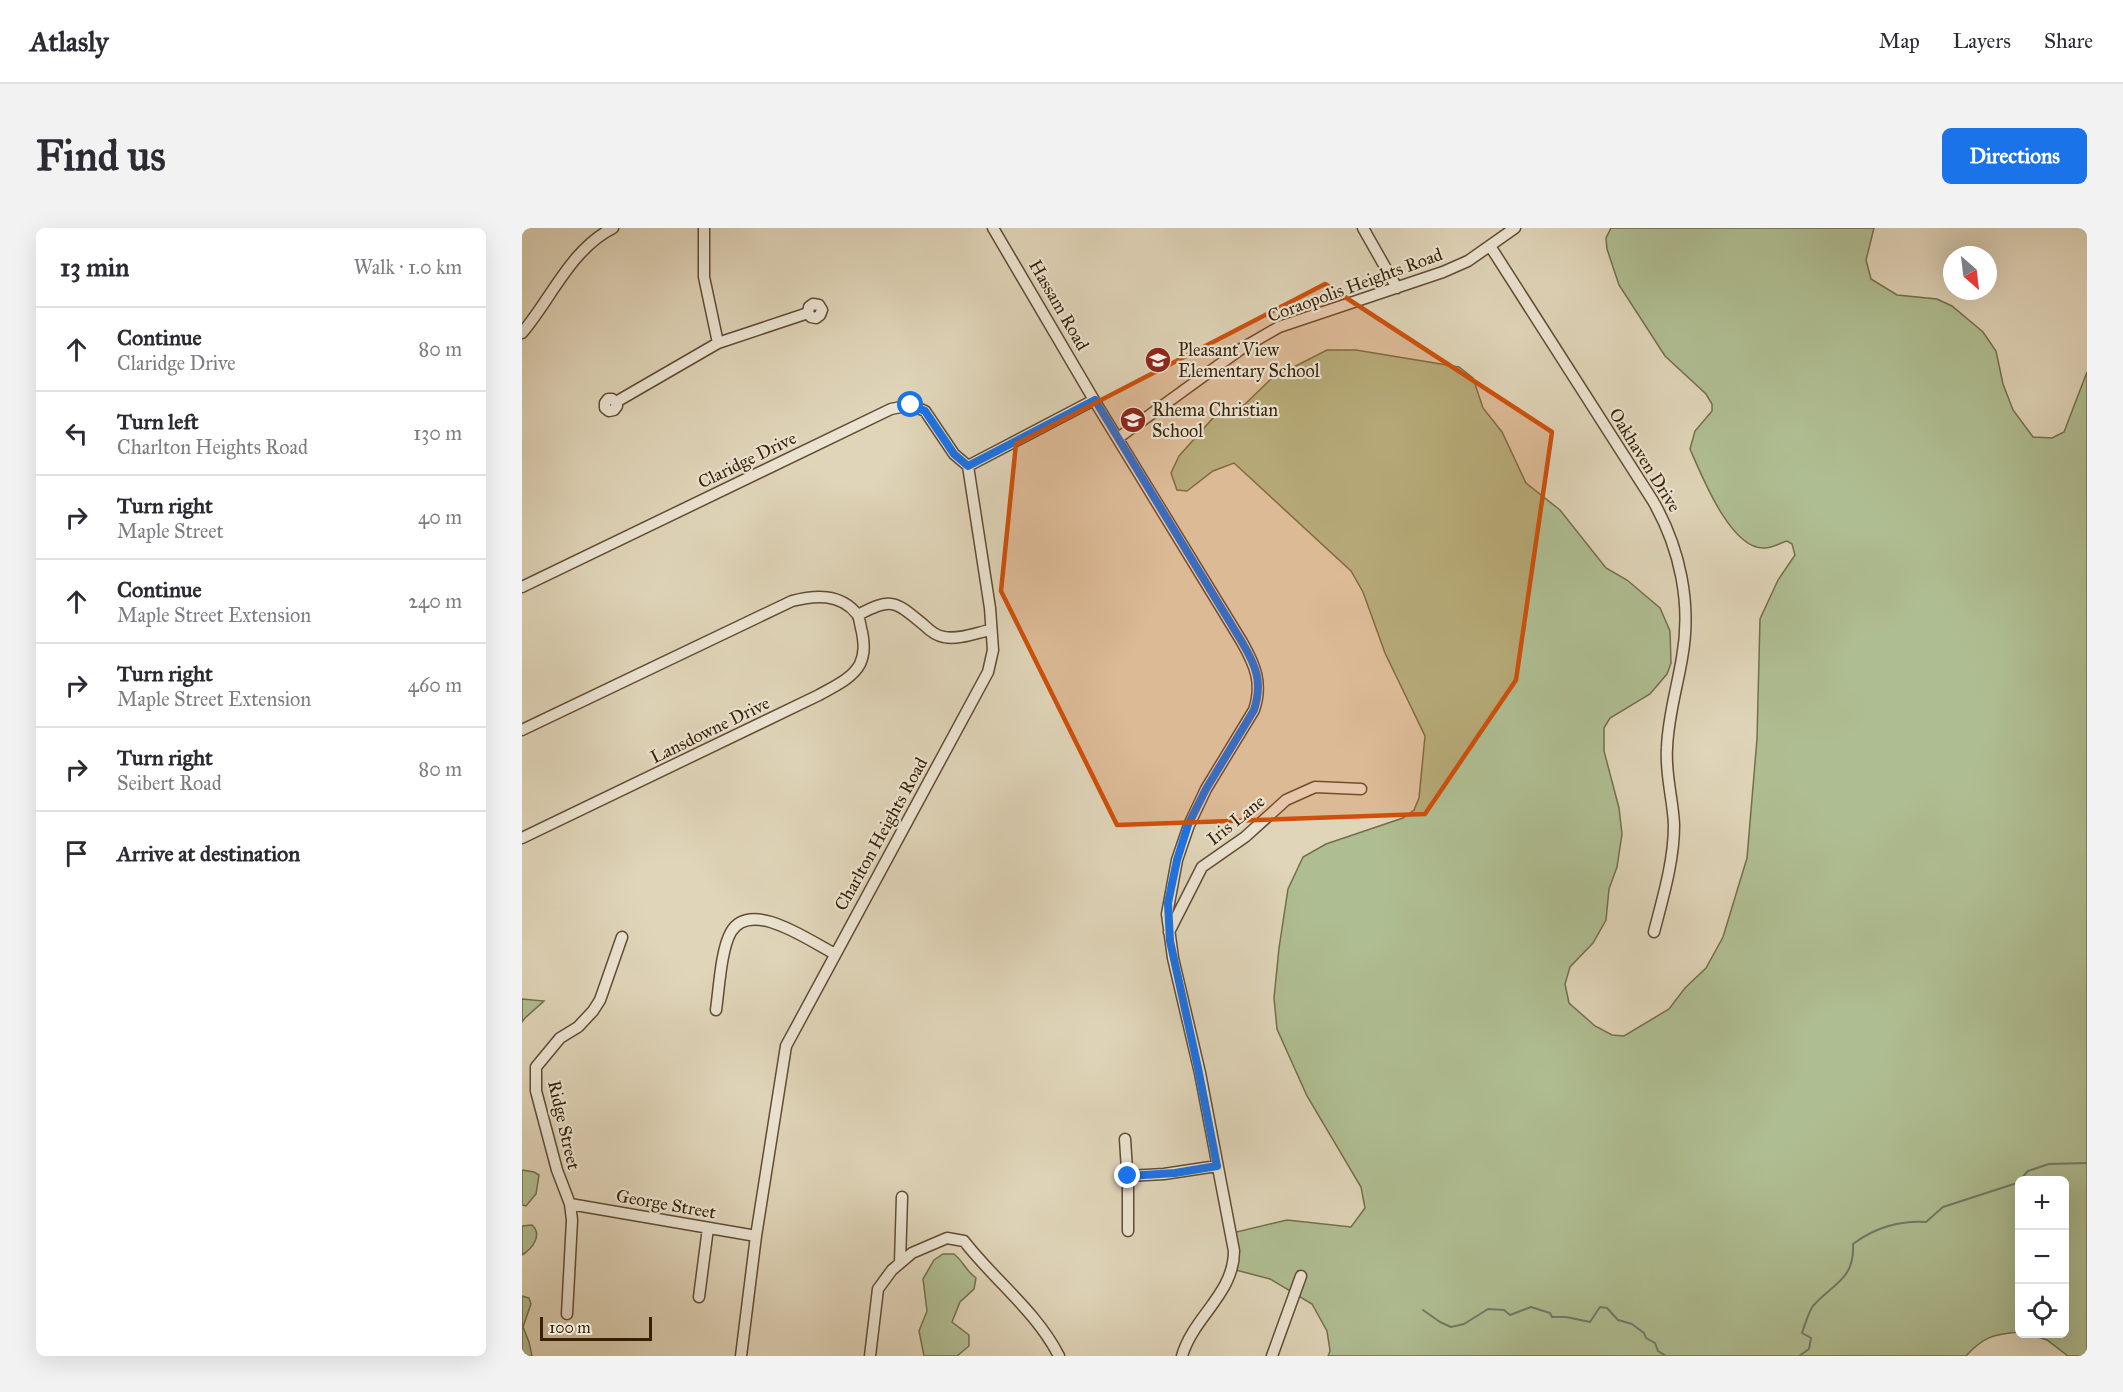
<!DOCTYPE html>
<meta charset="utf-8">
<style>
:root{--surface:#fff;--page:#f2f2f3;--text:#2b2b33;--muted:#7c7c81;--line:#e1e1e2;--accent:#1a73e8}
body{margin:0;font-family:"IM FELL Great Primer",serif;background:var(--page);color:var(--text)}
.controls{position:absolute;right:18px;bottom:18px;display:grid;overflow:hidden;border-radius:9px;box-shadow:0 6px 24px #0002}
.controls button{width:54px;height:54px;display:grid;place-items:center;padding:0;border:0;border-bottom:2px solid var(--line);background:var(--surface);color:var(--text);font:30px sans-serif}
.compass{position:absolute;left:1421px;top:18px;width:54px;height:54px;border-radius:50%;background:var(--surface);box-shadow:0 6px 24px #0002;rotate:152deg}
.scale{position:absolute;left:18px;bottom:15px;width:112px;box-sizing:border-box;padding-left:6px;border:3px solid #381f06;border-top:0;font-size:16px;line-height:21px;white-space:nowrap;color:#381f06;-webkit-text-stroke:4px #ebe4d2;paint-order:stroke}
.stop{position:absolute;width:18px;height:18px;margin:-14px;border:4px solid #1a73e8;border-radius:50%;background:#fff}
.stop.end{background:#1a73e8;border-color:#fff;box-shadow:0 2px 6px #0008}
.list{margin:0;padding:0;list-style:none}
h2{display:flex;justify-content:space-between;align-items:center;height:78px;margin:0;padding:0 24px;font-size:26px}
h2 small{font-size:20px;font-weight:400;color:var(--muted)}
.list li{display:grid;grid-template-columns:39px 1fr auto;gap:18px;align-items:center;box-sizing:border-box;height:84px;padding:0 24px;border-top:2px solid var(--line)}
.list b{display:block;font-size:22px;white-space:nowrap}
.list p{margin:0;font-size:20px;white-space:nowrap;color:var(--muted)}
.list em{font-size:20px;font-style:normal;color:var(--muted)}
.icon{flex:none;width:33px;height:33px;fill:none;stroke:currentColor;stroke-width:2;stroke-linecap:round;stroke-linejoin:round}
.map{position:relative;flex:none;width:1565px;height:1128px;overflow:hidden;border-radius:9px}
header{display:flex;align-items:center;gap:36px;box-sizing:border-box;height:84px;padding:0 30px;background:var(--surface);border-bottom:2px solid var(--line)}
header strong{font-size:28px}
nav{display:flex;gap:33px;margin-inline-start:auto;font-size:21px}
.intro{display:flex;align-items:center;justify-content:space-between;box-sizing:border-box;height:144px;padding:0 36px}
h1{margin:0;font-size:42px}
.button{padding:15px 27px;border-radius:9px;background:var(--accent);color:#fff;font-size:21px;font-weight:700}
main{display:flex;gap:36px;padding:0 36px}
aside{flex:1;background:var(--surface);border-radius:9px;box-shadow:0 6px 24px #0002}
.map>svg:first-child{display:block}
.green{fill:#afbe92;stroke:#746e4c;stroke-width:1.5}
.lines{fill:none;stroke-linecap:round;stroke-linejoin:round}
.stream{stroke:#6f7b6a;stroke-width:2}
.minor-casing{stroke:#624c33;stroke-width:13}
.minor{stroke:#ebe4d2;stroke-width:10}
.route{stroke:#1a73e8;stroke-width:8}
.marked{fill:#ce500b;fill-opacity:0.2;stroke:#ce500b;stroke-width:4.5;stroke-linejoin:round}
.labels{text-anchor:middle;stroke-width:4.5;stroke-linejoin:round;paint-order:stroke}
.street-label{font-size:18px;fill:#381f06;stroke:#ebe4d2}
.poi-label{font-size:18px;fill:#381f06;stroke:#ebe4d2;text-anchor:start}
</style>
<header>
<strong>Atlasly</strong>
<nav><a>Map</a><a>Layers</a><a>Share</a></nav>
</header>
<div class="intro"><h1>Find us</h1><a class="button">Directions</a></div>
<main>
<aside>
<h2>13 min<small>Walk · 1.0 km</small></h2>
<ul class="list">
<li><svg class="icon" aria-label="ahead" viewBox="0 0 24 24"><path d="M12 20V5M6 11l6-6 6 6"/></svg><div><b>Continue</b><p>Claridge Drive</p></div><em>80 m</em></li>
<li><svg class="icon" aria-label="left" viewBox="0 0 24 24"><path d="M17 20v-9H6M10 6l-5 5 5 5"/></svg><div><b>Turn left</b><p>Charlton Heights Road</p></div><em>130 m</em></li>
<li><svg class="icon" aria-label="right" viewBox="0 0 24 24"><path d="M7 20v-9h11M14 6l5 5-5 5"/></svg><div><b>Turn right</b><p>Maple Street</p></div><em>40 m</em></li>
<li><svg class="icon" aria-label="ahead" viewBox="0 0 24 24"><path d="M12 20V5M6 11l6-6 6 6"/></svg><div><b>Continue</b><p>Maple Street Extension</p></div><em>240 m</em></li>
<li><svg class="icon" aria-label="right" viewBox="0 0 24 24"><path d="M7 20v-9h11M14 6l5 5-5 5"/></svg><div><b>Turn right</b><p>Maple Street Extension</p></div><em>460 m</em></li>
<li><svg class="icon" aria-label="right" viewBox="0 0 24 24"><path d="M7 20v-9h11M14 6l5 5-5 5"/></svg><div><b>Turn right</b><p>Seibert Road</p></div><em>80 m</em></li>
<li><svg class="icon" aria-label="arrive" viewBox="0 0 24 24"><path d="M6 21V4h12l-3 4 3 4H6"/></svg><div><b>Arrive at destination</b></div></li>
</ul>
</aside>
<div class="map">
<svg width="1565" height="1128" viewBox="0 0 1565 1128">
<rect width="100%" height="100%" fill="#e0d5b9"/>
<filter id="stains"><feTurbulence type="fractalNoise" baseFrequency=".00333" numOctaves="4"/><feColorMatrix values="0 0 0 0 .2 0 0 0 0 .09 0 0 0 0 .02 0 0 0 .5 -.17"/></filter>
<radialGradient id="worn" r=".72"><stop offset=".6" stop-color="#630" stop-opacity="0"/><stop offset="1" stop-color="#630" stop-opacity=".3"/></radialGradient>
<path class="green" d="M1089,0H1352L1344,32L1349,51L1375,67L1415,71L1430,78L1461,104L1474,123L1481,156L1491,182L1511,209L1530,210L1542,204L1565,144V1128H1546L1525,1112L1507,1106H1542V952H1498L1497,1104C1472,1106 1461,1109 1444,1128H806L808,1123L805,1103L790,1076L748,1051L710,1041V1005L765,992L829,999L843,980L839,959L785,868L755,801L752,770L757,720L766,661L781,629L804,616L881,590L892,582L897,570L903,508L863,425L841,364L829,343L712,235L691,243L665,263L655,262L649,245L657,228L691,190L722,177L750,150L805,122H834L937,139L951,150L961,180L980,204L1004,255L1038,282L1084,340L1105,352L1138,380L1148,403L1149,435L1145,446L1128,466L1088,490L1082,500V523L1097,580L1100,606L1095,639L1087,661L1084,692L1071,715L1048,739L1043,756L1047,775L1073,798L1090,807L1102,808L1147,781L1163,760L1184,740L1201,709L1225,630L1235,511L1238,391L1256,352L1273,327L1270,316L1265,313C1258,315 1250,320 1243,320C1209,323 1179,246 1168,221L1173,203L1190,183V176L1184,166L1143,128L1097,57L1085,21L1084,10Z
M0,771L22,773L3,790L0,794Z
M0,942L12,944L17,947L14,966L4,978L0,977Z
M10,997C21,1007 10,1021 0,1027V998Z
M421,1026H432C441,1033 444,1043 454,1050L452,1061L438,1074L430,1094L447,1107V1118L435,1128H402L397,1103L405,1083L401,1051L412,1032Z
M0,1068L7,1070L9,1076L1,1099L7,1114L10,1128H0Z"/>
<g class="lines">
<path class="stream" d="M901,1082L918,1094L929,1099L942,1096L966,1081L982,1082L988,1087L1009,1079L1028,1085L1030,1089H1044L1068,1094L1078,1079L1085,1080L1096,1092L1110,1096L1122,1105L1124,1110L1133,1115L1136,1123L1144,1128
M1277,1128L1287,1121L1289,1110L1280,1105C1283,1097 1286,1085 1291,1078C1310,1056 1333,1052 1331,1016C1352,1000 1378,992 1404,994L1421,979L1495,955L1506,943L1527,936L1565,935"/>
<g class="minor-casing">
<path id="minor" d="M182,0V49L196,115
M471,0L572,172L720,414C733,437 741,455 732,482L684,561L667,597L655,632L645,686L651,730L678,845L712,1023C712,1066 671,1089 660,1128
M841,0L875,60
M968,18L1131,273C1158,320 1170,376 1160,430C1155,460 1146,489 1145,520C1143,546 1151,571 1152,597C1152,633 1141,669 1132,704
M0,105C29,71 49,21 91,0
M94,174L90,171H86L83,175V180L87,183L92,182L95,178L94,174L196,115L286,85L287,79L291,76L297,77L300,82L298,87L294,90L289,89L286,85
M596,210L719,121L757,99L921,44L946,33L993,0
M0,359L369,181L389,177L403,183L432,226L446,238
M336,387C370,369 373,373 402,397C407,402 415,408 422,409C436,412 454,405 468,402
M0,502L270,373C293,367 318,365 335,386C338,390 338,398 340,404C342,415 343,425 338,436C330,451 311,459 297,467L0,610
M647,704L680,639L723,609L764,572L793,559L839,561
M194,782C197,761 199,721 209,704C229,670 289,714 313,726
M603,911L606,958V1003
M606,948L642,946L695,938
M48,976L234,1008
M378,1035L380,969
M177,1069L186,1000
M45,1086L50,992L48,976L35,942L14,863V839L38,810L56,799L71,783L78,772L100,709
M219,1128L234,1008L264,818L466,444L471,422L468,380L446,238L572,172
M348,1128L356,1061L370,1042L390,1025L425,1010L442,1013C473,1053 514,1083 537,1128
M750,1128L779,1048"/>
</g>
<use href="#minor" class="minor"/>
</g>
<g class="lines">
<path class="route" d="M389,177L403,183L432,226L446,238L573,172L720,414C734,438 741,454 732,482L684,561L666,597L655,632L646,675L648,713L676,840L695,938L653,945L606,948"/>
</g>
<path class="marked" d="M803,56L1030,204L994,452L903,586L595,597L479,363L494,216Z"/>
<defs>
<g id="school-disc" transform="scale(1.35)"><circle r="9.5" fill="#8f2418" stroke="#ebe4d2"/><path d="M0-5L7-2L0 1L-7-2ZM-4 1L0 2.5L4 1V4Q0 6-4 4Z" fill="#fff"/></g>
</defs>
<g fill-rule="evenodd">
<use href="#school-disc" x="636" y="132"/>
<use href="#school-disc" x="611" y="192"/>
</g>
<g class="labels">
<g class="street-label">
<text transform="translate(833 57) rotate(-20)" y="6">Coraopolis Heights Road</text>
<text transform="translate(537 77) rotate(60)" y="6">Hassam Road</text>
<text transform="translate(225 232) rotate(-26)" y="6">Claridge Drive</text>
<text transform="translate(1123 232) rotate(58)" y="6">Oakhaven Drive</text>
<text transform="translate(188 502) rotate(-26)" y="6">Lansdowne Drive</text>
<text transform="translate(714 592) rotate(-39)" y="6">Iris Lane</text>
<text transform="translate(359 606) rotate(-61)" y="6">Charlton Heights Road</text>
<text transform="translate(42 897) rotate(77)" y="6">Ridge Street</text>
<text transform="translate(144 976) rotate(10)" y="6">George Street</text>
</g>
<g class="poi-label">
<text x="656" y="128">Pleasant View<tspan x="656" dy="21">Elementary School</tspan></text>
<text x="630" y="188">Rhema Christian<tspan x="630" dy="21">School</tspan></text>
</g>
</g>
<rect width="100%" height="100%" filter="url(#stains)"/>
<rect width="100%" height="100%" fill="url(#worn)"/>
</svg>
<div class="controls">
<button>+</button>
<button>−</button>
<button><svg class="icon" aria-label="locate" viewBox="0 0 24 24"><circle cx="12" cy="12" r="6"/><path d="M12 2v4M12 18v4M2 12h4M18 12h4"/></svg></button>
</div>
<svg class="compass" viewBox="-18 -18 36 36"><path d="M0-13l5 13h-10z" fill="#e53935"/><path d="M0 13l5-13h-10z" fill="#7c7c81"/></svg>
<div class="scale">100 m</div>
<div class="stop" style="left:389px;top:177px"></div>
<div class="stop end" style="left:606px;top:948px"></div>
</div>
</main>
